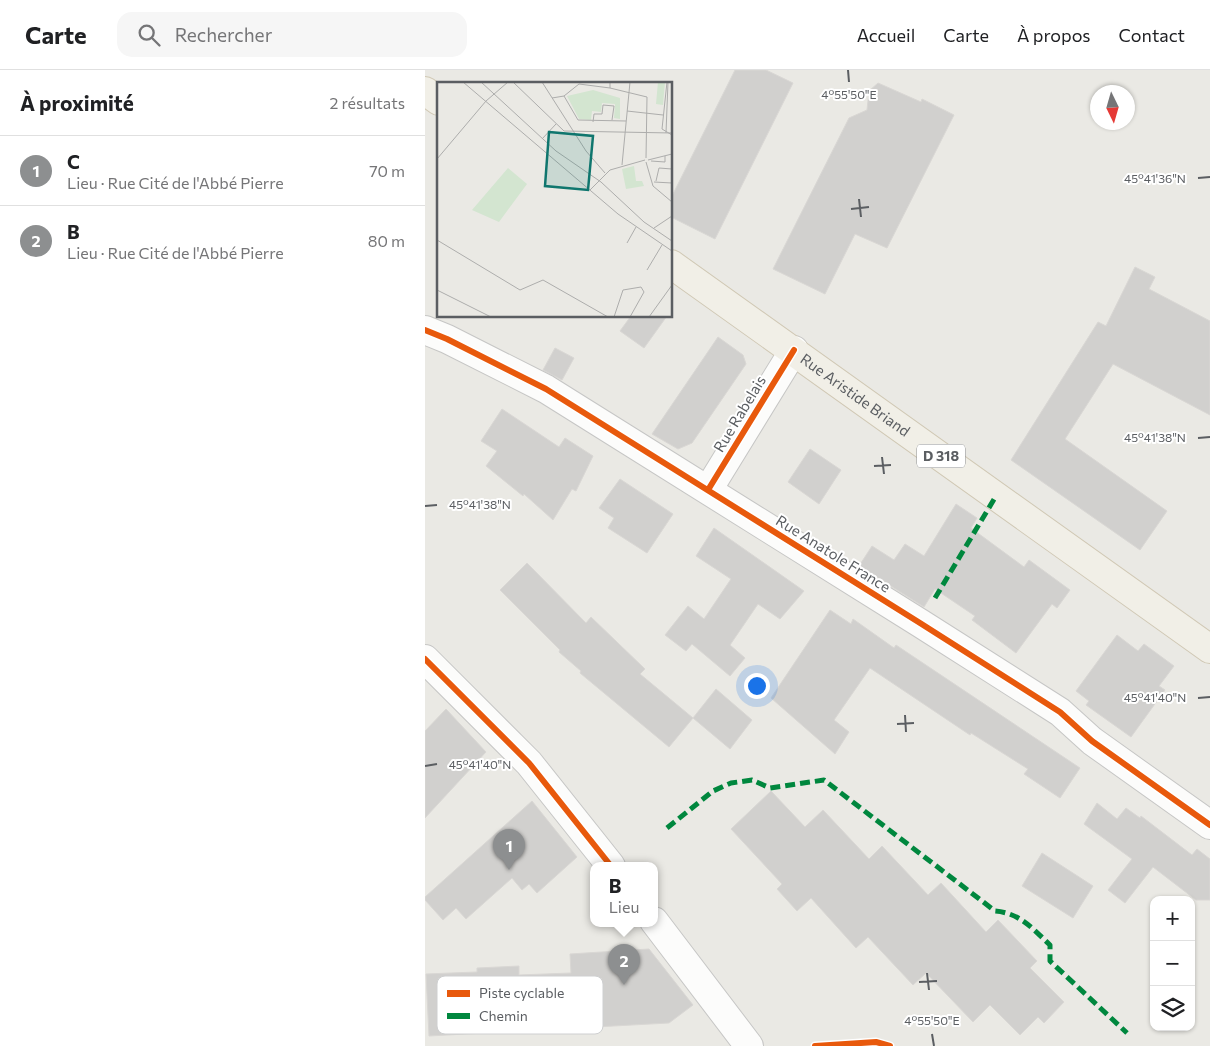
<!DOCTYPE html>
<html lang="fr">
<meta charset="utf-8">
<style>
:root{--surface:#fff;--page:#f6f6f6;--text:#202124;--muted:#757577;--line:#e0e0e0;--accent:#8d8f90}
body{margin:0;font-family:Commissioner,sans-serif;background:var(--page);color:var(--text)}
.controls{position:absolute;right:15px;bottom:15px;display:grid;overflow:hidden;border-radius:10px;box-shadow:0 1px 4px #0004}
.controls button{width:45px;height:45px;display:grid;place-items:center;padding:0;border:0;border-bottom:1px solid var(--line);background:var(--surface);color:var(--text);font:25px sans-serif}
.compass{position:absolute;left:665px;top:15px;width:45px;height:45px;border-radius:50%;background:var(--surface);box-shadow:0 1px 4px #0004;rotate:175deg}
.you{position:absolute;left:331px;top:615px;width:18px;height:18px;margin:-12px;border:4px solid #fff;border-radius:50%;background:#1a73e8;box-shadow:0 0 0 8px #1a73e833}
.badge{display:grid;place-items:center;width:32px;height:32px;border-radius:50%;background:var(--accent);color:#fff;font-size:16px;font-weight:700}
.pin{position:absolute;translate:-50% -41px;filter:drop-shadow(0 1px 2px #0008)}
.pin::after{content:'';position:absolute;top:26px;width:18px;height:15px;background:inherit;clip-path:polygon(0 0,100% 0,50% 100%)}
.popup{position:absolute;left:165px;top:792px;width:68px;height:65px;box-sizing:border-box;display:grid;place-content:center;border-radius:10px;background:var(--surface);filter:drop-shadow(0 1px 4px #0005);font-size:16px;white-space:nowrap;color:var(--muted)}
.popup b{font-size:19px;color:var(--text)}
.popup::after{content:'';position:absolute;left:50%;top:100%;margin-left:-10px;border:10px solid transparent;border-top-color:var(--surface)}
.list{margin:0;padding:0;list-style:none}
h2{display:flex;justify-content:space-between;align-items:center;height:65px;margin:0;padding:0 20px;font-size:21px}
h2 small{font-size:16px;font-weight:400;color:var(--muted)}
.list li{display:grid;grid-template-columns:32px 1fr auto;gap:15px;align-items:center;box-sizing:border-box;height:70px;padding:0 20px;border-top:1px solid var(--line)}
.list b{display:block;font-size:19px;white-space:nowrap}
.list p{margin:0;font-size:16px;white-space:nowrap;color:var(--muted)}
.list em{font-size:16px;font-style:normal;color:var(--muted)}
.icon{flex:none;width:28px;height:28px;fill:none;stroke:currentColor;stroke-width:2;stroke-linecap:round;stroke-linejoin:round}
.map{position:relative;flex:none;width:785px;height:976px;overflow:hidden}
header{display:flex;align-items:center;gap:30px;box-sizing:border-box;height:70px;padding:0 25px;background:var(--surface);border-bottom:1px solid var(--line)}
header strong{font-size:24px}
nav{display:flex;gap:28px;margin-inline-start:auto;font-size:18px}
.search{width:350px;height:45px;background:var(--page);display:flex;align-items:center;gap:12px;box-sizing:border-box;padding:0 18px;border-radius:15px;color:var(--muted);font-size:19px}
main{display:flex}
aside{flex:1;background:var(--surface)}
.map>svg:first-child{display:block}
.building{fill:#d1d0ce;stroke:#d9d7d4}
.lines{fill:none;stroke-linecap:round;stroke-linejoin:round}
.minor-casing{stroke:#c6c6c5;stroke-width:30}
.primary-casing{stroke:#d0c8b4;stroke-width:30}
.minor{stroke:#fcfcfb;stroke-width:28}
.primary{stroke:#f1efe7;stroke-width:28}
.quiet{stroke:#00873e;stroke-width:5;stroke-dasharray:10 5;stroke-linecap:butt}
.cycleway-casing{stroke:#fff;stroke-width:9}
.cycleway{stroke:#e8590c;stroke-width:6}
.ticks{fill:none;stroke:#5b5e62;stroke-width:2}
.labels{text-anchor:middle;stroke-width:4;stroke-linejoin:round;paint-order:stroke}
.shield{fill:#fff;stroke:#8c8e91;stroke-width:1}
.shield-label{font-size:14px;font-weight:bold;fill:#5b5e62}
.street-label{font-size:15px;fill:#5b5e62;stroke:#fff}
.inset-road{fill:none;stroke:#adadac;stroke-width:1}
.view{fill:#0f766e;fill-opacity:0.15;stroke:#0f766e;stroke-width:2.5}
.inset-edge{fill:none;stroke:#5b5e62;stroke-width:2.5}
.key{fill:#fff;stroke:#cecfd0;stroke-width:1}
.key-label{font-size:14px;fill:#5b5e62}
.ticks-label{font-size:12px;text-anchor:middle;fill:#5b5e62;stroke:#fff;stroke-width:4;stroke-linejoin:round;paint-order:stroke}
</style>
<header>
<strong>Carte</strong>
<div class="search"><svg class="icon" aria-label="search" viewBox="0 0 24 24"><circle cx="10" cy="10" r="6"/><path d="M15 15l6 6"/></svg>Rechercher</div>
<nav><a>Accueil</a><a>Carte</a><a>À propos</a><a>Contact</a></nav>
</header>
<main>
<aside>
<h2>À proximité<small>2 résultats</small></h2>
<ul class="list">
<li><span class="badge">1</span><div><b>C</b><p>Lieu · Rue Cité de l'Abbé Pierre</p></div><em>70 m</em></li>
<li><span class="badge">2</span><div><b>B</b><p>Lieu · Rue Cité de l'Abbé Pierre</p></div><em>80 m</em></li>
</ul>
</aside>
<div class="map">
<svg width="785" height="976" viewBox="0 0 785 976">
<rect width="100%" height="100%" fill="#eae9e4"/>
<path class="building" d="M310,0H341L368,13L290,169L246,147V128Z
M453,13L496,32L497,29L529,45L462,178L430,164L400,224L348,199L424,48L442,40L444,21Z
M710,197L730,207L724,219L785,251V345L688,294L640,369L742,441L715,480L586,390L673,252L681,256Z
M206,246H242L219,278L195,261Z
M293,267L318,285L321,294L267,373L253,379L227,364Z
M130,278L149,288L137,310L118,300Z
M77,339L134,377L140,368L168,386L151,421L147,419L128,450L99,424L98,426L61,396L72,381L56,371Z
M385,379L416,400L394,434L363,412Z
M195,409L248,444L222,483L183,458L189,448L174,438Z
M531,434L552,448L546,458L599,497L604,490L645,520L632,538L627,534L591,583L547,550L550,546L510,519L499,537L434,496L447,476L469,490L480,474L499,486Z
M289,458L379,521L355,549L333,534L305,575L320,588L305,606L267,574L261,581L240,565L263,536L279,549L306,509L271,486Z
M102,493L161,553L166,547L220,599L215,604L268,648L244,677L155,603L156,601L134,582L135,580L75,520Z
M405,540L426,554L428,549L469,578L471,575L655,698L635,728L599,704L603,699L546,663L545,665L445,598L409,650L424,662L410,684L346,628Z
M692,565L713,581L719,574L749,596L734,616L740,620L706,667L661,635L664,631L651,621Z
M291,619L327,650L305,679L268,648Z
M21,639L61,682L0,748V661Z
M346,721L380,757L398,740L444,789L457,776L503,825L516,813L561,862L573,850L612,891L605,898L639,932L619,953L613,947L595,965L565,935L548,952L501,903L488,915L443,867L431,878L386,828L372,841L352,819L357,814L306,759Z
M107,731L152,787L112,823L104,814L97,820L87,808L41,849L31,838L18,850L0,830V827Z
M672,733L692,749L701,738L715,748L716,746L767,785L772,779L785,789V830H771L728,797L700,833L683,820L707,789L659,754Z
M617,783L668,816L648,848L597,816Z
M224,879L268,935L244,953L4,966L1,904L52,902V898L94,896V905L146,903L145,884Z"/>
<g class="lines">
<g class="minor-casing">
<path id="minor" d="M0,260L22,269L121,319L495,553L635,642L667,671L785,755
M283,420L369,280
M0,589L104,693L186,796
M229,851L324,976"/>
</g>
<g class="primary-casing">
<g id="primary">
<path d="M0,21L14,31"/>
<path id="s1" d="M246,194L785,579"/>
</g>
</g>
<use href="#minor" class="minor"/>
<use href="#primary" class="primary"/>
<path class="quiet" d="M510,528L571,426
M242,758L288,721L306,713L327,710L345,718L399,710L570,841C595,843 608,859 625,875V891L702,963"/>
<g class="cycleway-casing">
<path id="cycleway" d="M0,260L22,269L121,319L495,553L635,642L667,671L785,755
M283,420L369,280
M0,589L104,693L186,796
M390,976L451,972L465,976"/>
</g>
<use href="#cycleway" class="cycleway"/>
</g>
<path class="ticks" d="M423,0L424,12M773,108L785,107M434,129L436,147M426,139L444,137M773,368L785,367M457,387L459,404M449,396L466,395M0,436L12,435M773,628L785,627M480,645L481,662M472,654L489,653M0,696L12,694M502,903L504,920M494,912L512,911M507,964L509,976"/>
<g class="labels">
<rect class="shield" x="492" y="374.5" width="48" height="23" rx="4"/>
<g class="shield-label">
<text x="516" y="391">D 318</text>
</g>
<g class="street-label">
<text dy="5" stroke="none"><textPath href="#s1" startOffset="226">Rue Aristide Briand</textPath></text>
<text transform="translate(315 344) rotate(-59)" y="5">Rue Rabelais</text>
<text transform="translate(408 484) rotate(32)" y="5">Rue Anatole France</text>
</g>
</g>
<g transform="translate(12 12)">
<rect width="235" height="235" fill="#eae9e4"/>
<path d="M221,0H228L226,23L219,22ZM156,8L183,16V37L177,36L178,22L165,21L164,30L155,29L154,38L142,37L130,14ZM197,84L199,99H205L207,104L189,107L185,87ZM71,86L90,102L62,140L35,128Z" fill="#d3e5d0"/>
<path class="inset-road" d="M26,0L181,132L235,169M44,0L119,69L164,100L207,140L235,159M76,0L127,49L235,51M105,0L149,69L168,91M173,0V6L210,15L209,76M230,0L225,47L235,53M127,14L141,38L189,39M115,16L127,14L142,2L173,6M49,19L71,0M190,29L226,33M156,40L157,32H165L166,23L177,24L175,38M229,51L231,0M105,57L119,42M0,77L49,19M211,78L235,72M214,79L228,80V74M209,80L216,104L235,120M185,83L193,0M219,99L222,86L235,87M217,100L235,101M153,108L173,88L208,78M217,146L235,134M0,158L83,208L106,198L171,235M190,161L199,145M210,188L225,163M0,208L54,235M177,235L186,208L204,205L207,210L193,235M212,235L235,203"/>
<path class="view" d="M112,50L156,54L151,108L108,104Z"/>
<rect width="235" height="235" class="inset-edge"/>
</g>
<rect x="12" y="906" width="166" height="58" rx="8" class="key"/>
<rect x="22" y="920" width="23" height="7" fill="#e8590c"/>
<rect x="22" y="943" width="23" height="6" fill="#00873e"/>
<g class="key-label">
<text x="54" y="928">Piste cyclable</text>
<text x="54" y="951">Chemin</text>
</g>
<g class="ticks-label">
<text x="424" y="29">4°55'50"E</text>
<text x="730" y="113">45°41'36"N</text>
<text x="730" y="372">45°41'38"N</text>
<text x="55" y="439">45°41'38"N</text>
<text x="730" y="632">45°41'40"N</text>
<text x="55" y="699">45°41'40"N</text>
<text x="507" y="955">4°55'50"E</text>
</g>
</svg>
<div class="controls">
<button>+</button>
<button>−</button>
<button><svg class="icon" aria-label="layers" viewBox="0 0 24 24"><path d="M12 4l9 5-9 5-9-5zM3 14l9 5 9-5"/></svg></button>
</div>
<svg class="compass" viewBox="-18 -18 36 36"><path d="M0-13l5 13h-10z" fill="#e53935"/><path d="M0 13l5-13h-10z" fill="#757577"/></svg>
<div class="you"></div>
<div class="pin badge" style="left:84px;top:800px">1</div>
<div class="pin badge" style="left:199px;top:915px">2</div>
<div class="popup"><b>B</b>Lieu</div>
</div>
</main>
